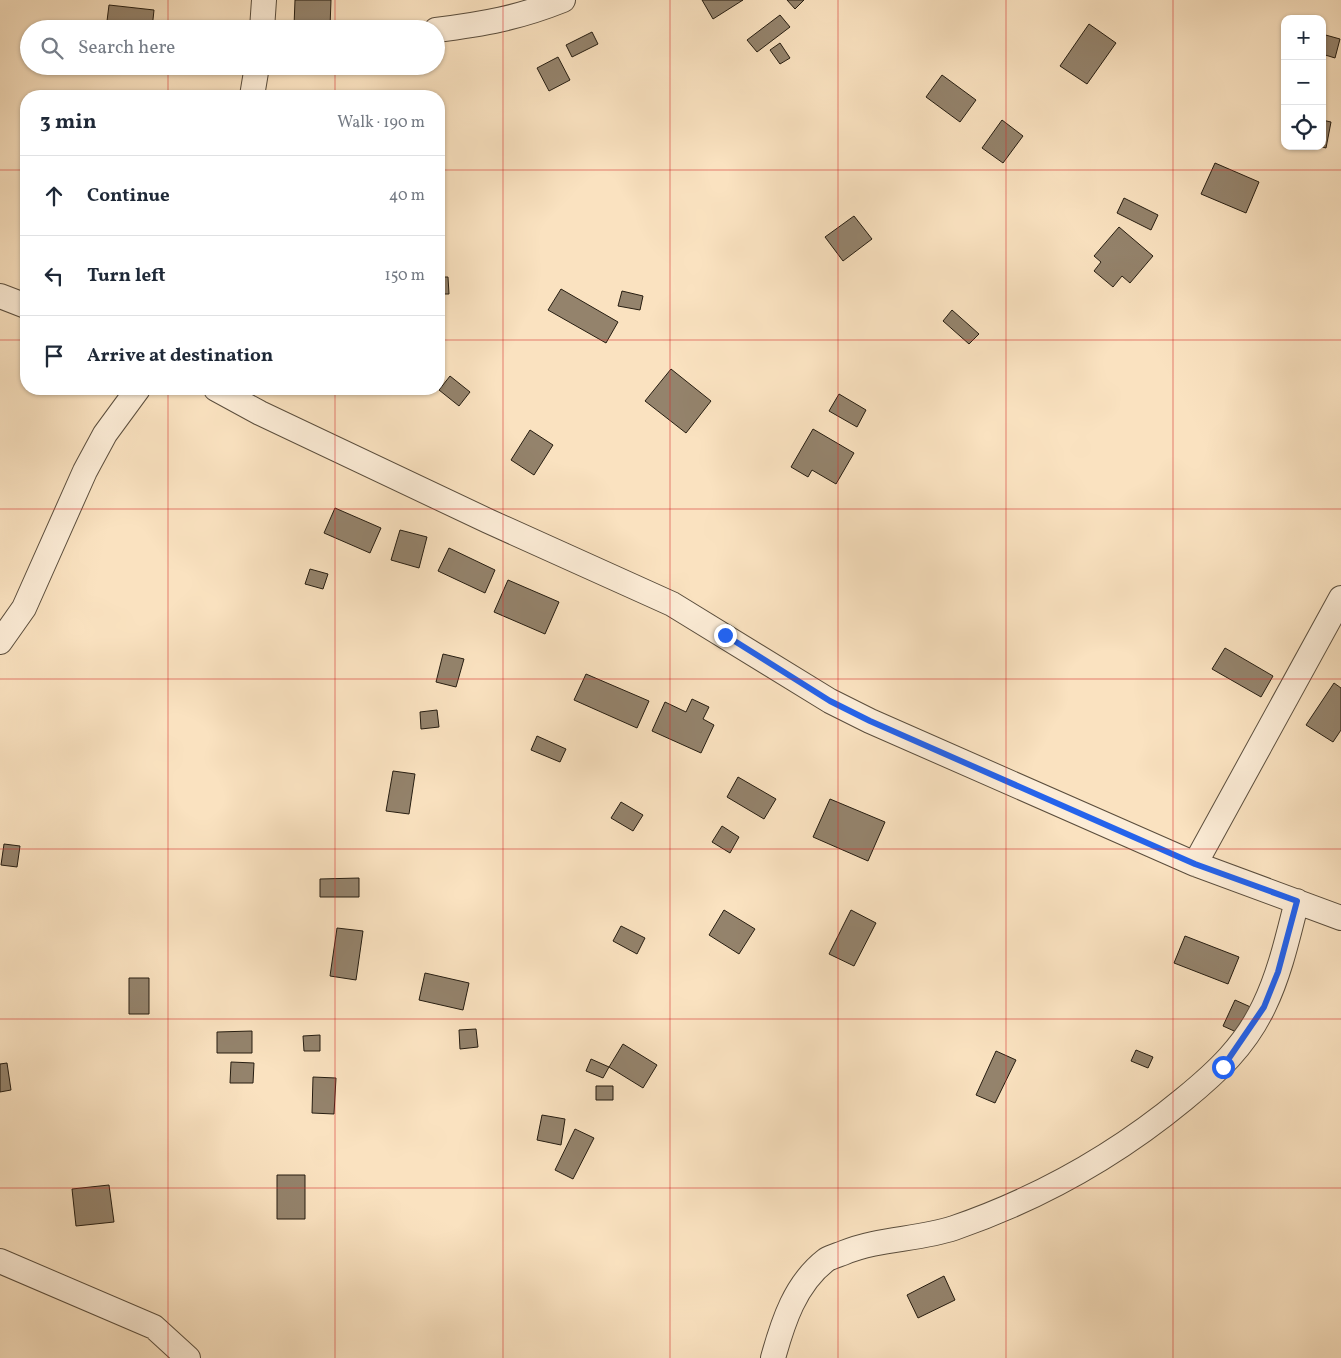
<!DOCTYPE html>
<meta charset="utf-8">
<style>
:root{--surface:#fff;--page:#f2f2f3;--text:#1f2937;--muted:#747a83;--line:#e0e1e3}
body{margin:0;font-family:Vollkorn,serif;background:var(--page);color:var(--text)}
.controls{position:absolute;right:15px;top:15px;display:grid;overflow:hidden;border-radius:10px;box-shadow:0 1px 4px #0004}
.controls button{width:45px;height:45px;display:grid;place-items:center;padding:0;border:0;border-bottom:1px solid var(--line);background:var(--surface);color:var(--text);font:25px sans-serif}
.stop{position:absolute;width:15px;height:15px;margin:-11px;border:4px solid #2563eb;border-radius:50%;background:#fff}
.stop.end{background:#2563eb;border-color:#fff;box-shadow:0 1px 5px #0008}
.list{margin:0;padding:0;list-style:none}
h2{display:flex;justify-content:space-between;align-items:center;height:65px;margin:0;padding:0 20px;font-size:21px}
h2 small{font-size:16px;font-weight:400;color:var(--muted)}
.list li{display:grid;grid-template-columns:32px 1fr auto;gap:15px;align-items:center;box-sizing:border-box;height:80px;padding:0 20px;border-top:1px solid var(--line)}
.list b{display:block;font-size:19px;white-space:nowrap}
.list em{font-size:16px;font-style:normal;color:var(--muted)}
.icon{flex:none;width:28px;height:28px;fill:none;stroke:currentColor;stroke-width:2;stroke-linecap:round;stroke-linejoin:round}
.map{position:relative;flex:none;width:1341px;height:1358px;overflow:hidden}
.search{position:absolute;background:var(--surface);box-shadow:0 1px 4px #0004;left:20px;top:20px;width:425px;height:55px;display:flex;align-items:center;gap:12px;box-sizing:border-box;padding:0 18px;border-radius:28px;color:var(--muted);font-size:19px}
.panel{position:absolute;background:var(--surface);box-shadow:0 1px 4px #0004;left:20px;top:90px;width:425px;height:305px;border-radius:20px}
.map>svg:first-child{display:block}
.building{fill:#94836c;stroke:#261d11}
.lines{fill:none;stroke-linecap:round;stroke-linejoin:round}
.street-casing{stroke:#5b4e3d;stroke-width:26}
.street{stroke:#fcecd6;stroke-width:24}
.route{stroke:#2563eb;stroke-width:6}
.grid{fill:none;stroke:#d62828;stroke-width:1;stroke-opacity:0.55}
</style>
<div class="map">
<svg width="1341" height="1358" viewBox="0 0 1341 1358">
<rect width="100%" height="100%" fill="#fae2c0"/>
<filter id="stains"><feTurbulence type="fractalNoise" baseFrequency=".004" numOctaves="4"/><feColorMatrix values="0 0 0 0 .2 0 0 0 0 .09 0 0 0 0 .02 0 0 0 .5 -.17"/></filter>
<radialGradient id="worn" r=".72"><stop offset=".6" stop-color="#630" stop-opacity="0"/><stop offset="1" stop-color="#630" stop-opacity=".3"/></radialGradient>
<path class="building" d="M295,0H331L330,27L294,26Z
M702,0H743L713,19Z
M787,0H804L795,9Z
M109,5L154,10L152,29H106Z
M780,15L790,27L757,52L747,40Z
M1089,24L1116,43L1087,84L1060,66Z
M592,32L598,44L572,57L566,45Z
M1322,34L1340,39L1335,58L1322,54Z
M780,43L790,58L780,64L770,50Z
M558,57L570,80L549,91L537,68Z
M942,75L976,100L960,122L926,97Z
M1002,120L1023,136L1003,163L982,148Z
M1322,120L1331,122L1326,148L1319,146H1322Z
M1215,163L1259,182L1246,213L1201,194Z
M1124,198L1158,215L1151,230L1117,213Z
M854,216L872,239L843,261L825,237Z
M1119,227L1153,256L1130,283L1122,276L1113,287L1094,271L1101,262L1094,256Z
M439,277H448L449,294H439Z
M561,289L618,322L606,343L548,310Z
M622,291L643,296L640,310L618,306Z
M952,310L979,334L969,344L943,321Z
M671,369L711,401L686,433L645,401Z
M450,376L470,392L459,406L439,390Z
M839,394L866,410L857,427L829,411Z
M813,429L854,453L836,484L812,470L808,477L791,467Z
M530,430L553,445L534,475L511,460Z
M335,508L381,528L370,553L324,533Z
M400,530L427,537L419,568L391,560Z
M449,548L495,570L485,593L438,571Z
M310,569L328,574L323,589L305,584Z
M508,580L559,602L545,634L494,612Z
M1225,648L1273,676L1261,697L1212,669Z
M443,654L464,659L456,687L436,682Z
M586,674L649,701L637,728L574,700Z
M1334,683L1341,688V730L1333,742L1306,725Z
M692,699L709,707L703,719L714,725L701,753L652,731L665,702L686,712Z
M437,710L439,727L421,729L420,712Z
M537,736L566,749L560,762L531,750Z
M393,771L415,774L409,814L386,811Z
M738,777L776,799L764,819L727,797Z
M830,799L885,822L868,861L813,837Z
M621,802L643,815L633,831L611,818Z
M722,826L739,837L730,853L712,842Z
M4,844L20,846L17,867L1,865Z
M359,878V897H320V879Z
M724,910L755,929L739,954L709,935Z
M851,910L876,923L854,966L829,954Z
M621,926L645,938L637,954L613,941Z
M337,928L363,931L356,980L330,976Z
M1185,936L1239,957L1228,984L1174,963Z
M425,973L469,983L463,1010L419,1000Z
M129,978H149V1014H129Z
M1235,1000L1255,1009L1243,1035L1223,1026Z
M476,1029L478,1047L460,1049L459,1030Z
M252,1031V1053H217V1032Z
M320,1035V1051H304L303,1036Z
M623,1044L657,1065L643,1088L609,1067Z
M1136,1050L1153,1057L1148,1068L1131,1061Z
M996,1051L1016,1060L995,1103L976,1095Z
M591,1059L609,1067L603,1078L586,1071Z
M231,1062L254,1063L253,1083H230Z
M7,1063L11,1090L0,1092V1064Z
M313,1077L336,1078L334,1114L312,1113Z
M596,1086H613V1100H596Z
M542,1115L565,1119L561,1145L537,1140Z
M575,1129L594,1138L573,1179L555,1170Z
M277,1175H305V1219H277Z
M109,1185L114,1222L76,1226L72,1189Z
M944,1276L955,1300L918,1318L907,1295Z"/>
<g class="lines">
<g class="street-casing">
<path id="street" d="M262,29L264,0
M436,30C484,24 518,18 563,0
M252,96L257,66
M0,296L26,306
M216,389L260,413L488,521L672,604L830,701L870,721L1195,864L1341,918
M0,642L24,608L85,471L105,434L138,389
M1195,864L1341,598
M0,1261L154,1327L188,1358
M773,1358C783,1322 795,1284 826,1260C831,1257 838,1255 843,1253C879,1238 918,1240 954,1228C1038,1199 1115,1156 1184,1099C1217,1072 1245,1046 1264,1006C1280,973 1288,936 1297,901"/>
</g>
<use href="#street" class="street"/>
</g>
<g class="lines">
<path class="route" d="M725,635L830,701L870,721L1195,864L1297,901L1278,972L1264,1007L1223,1067"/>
</g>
<path class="grid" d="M168,0V29M335,0V29M503,0V1358M670,0V1358M838,0V1358M1006,0V1358M1173,0V1358M168,66V96M335,66V96M0,170H26M439,170H1341M0,340H26M439,340H1341M168,389V1358M335,389V1358M0,509H1341M0,679H1341M0,849H1341M0,1019H1341M0,1188H1341"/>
<rect width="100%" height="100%" filter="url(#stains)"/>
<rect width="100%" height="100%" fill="url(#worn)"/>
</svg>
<div class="controls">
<button>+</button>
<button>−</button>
<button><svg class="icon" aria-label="locate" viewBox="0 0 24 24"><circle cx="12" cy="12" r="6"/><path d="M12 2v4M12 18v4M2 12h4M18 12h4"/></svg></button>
</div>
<div class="stop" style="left:1223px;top:1067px"></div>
<div class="stop end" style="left:725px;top:635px"></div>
<div class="search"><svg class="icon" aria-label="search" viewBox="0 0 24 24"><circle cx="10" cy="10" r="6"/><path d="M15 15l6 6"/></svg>Search here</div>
<section class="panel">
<h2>3 min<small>Walk · 190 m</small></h2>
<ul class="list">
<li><svg class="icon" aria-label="ahead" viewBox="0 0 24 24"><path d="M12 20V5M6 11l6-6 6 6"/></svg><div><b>Continue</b></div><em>40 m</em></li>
<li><svg class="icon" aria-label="left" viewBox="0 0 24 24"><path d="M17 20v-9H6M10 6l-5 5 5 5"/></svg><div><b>Turn left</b></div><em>150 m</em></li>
<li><svg class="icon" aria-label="arrive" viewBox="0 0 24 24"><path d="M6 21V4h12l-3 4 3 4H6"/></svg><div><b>Arrive at destination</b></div></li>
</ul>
</section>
</div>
